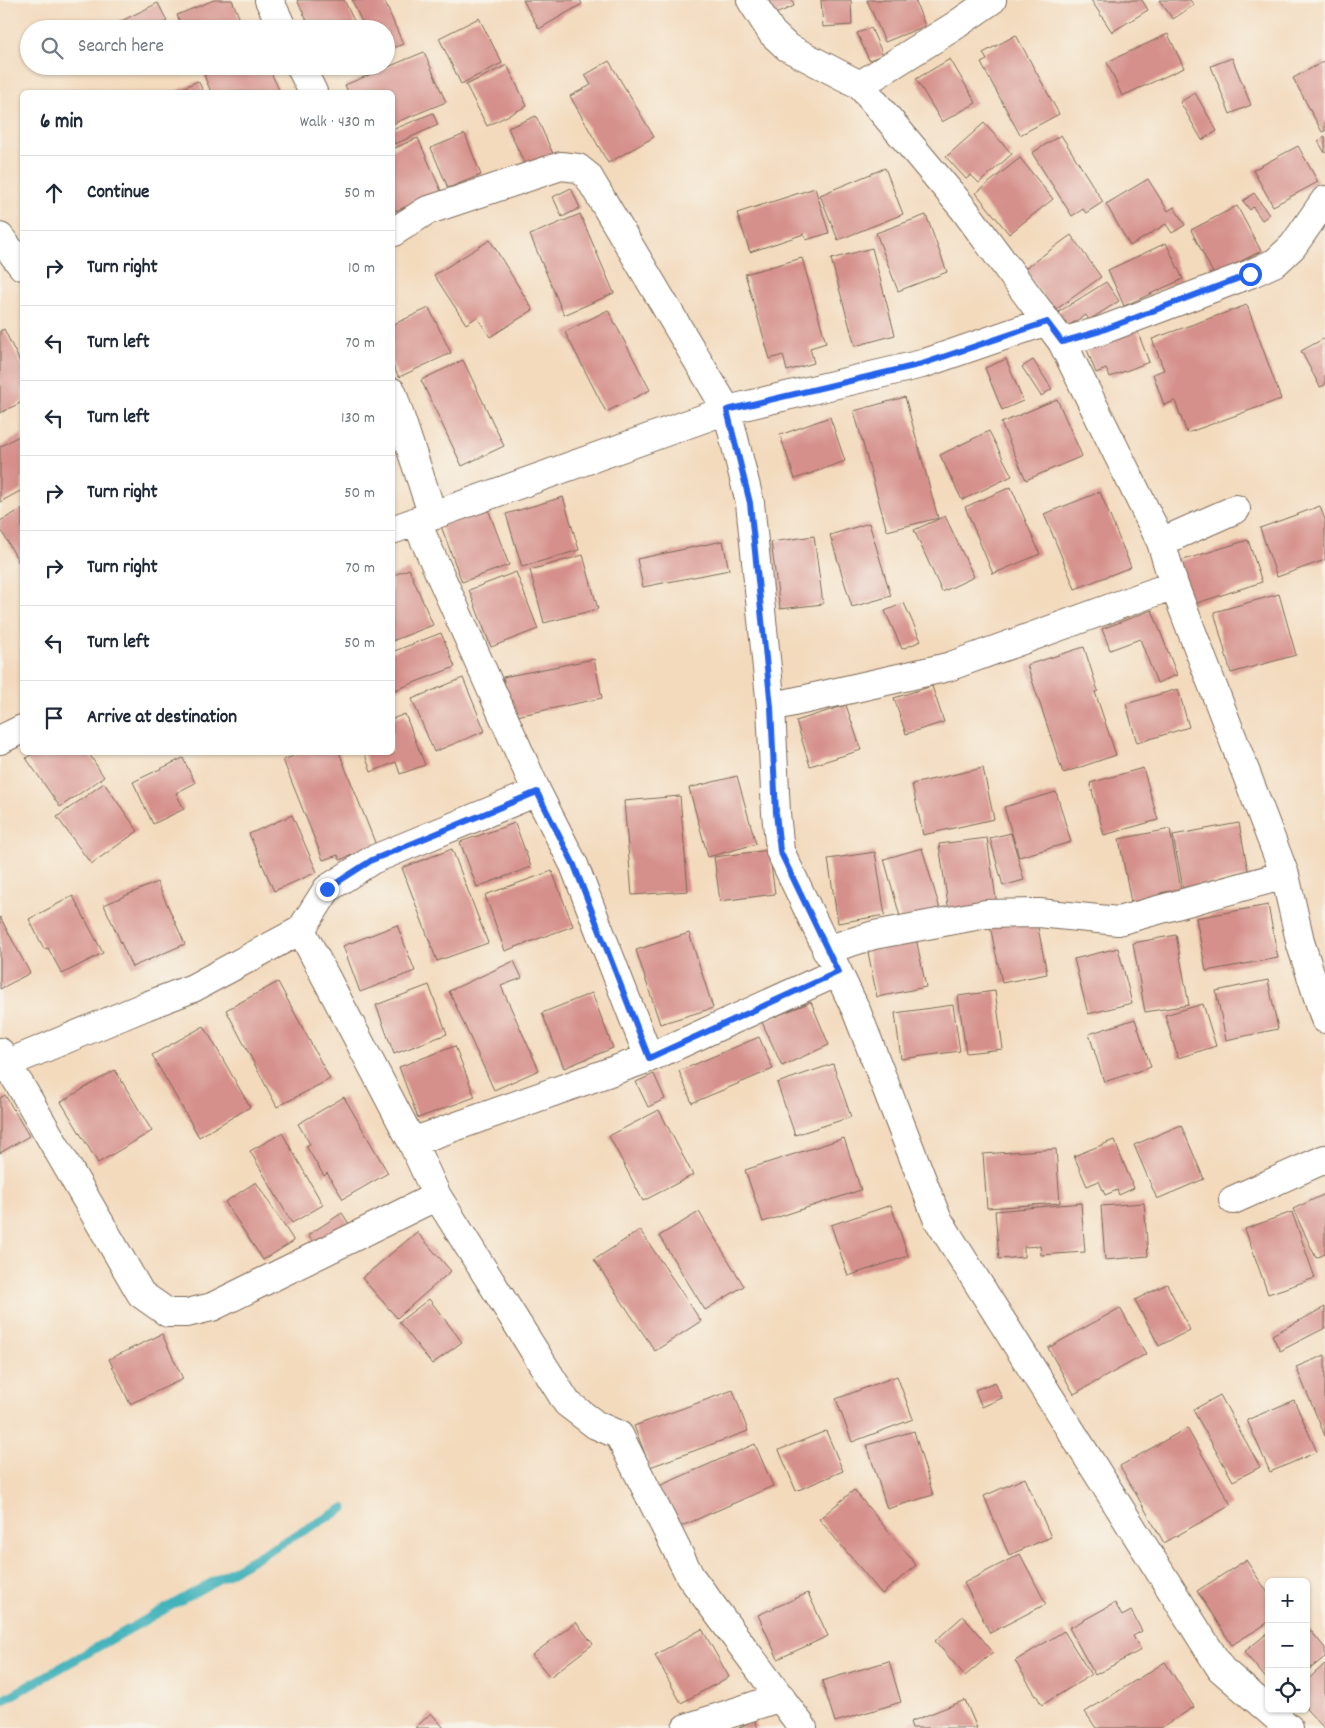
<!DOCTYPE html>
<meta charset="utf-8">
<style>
:root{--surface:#fff;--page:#f6f6f7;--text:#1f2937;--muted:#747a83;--line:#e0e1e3}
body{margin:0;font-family:Dekko,sans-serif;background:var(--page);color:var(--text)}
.controls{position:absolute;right:15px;bottom:15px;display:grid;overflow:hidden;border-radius:8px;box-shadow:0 1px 4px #0004}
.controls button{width:45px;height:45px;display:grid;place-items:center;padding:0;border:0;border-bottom:1px solid var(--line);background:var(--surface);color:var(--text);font:25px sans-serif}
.stop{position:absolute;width:15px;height:15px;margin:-11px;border:4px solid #2563eb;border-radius:50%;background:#fff}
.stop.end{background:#2563eb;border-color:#fff;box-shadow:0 1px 5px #0008}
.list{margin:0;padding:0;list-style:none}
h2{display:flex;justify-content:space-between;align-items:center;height:65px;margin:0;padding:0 20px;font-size:21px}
h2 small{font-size:16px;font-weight:400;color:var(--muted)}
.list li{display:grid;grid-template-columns:32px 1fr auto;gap:15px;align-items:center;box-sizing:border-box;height:75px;padding:0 20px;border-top:1px solid var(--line)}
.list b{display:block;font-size:19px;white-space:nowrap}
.list em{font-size:16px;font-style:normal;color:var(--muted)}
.icon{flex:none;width:28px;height:28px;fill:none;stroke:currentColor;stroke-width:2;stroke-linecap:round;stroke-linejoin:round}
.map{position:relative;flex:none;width:1325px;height:1728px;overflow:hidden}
.search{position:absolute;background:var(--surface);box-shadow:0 1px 4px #0004;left:20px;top:20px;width:375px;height:55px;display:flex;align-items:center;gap:12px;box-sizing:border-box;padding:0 18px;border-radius:28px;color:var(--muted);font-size:19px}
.panel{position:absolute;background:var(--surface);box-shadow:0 1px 4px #0004;left:20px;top:90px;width:375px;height:665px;border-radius:8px}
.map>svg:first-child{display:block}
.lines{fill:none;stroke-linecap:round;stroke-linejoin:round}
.stream{stroke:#42b2bb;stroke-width:9}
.building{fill:#d6908b}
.minor-casing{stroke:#7b6856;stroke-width:30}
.minor{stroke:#fff;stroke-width:28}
.route{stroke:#2563eb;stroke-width:6}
</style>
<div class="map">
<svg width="1325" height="1728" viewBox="0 0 1325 1728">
<rect width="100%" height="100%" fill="#f7f3e8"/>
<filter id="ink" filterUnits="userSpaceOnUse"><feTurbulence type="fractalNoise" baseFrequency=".02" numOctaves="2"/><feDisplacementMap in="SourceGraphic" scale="10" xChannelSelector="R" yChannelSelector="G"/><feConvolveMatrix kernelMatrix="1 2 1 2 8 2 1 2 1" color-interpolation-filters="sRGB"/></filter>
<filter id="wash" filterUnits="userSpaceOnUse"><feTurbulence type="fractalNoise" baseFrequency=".0096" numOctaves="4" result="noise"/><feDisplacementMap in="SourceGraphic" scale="20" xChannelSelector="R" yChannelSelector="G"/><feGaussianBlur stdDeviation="1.12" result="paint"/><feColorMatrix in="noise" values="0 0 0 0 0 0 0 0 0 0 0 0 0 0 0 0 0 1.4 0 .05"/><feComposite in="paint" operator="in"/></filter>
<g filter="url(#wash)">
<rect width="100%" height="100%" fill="#f3dabd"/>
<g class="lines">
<path class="stream" d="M0,1702L344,1508"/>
</g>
<g id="blocks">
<path class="building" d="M214,0H232L244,29H183L177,15Z
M297,0H344L358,29H311Z
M352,0H384L403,44L386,51V29H365Z
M523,0H580L582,4L539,29Z
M761,0H792L794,6L773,15Z
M821,0H851L852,25L823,27Z
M867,0H915L925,26L885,42Z
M1091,0H1142L1148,10L1112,32Z
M1159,0H1190L1194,5L1173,19Z
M158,3L167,21L151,29H115L113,25Z
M479,18L502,63L461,84L439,38Z
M871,28L883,55L869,60L857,33Z
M1168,34L1184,68L1122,96L1107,62Z
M1016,35L1059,114L1020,135L981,63L987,60L983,53Z
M424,52L446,102L392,124V92H348L345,85Z
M1232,58L1251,105L1230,114L1211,66Z
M950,59L976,103L942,122L916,79Z
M609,61L654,137L608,163L570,96L591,85L585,75Z
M1325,61V131L1322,132L1293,78Z
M507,65L527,106L487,126L466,85Z
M224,66H268L280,92H211L204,75Z
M198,81L204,92H174Z
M1195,93L1217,131L1202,140L1180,102Z
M433,113L438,125L395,144L392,139V130Z
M536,116L554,156L527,169L508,128Z
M984,123L1012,154L979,183L971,175L966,179L946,157Z
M465,134L481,175L448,188L431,148Z
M1061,135L1103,202L1086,213L1083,209L1072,216L1032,153Z
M1325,136V153L1318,141Z
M418,138L441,191L396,211L392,204V149Z
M1298,146L1318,182L1273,206L1253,170Z
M1020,158L1053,199L1009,234L976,193Z
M885,168L903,214L838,240L820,195Z
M1148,179L1168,211L1174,207L1185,225L1172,233L1166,224L1130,246L1106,204Z
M571,188L580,208L562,217L553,197Z
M815,188L829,233L806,240L804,234L750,252L737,213Z
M1254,193L1269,215L1262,220L1253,207L1250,210L1243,201Z
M1237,206L1261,251L1214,275L1191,230Z
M580,214L614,293L564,315L530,235Z
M926,215L947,272L898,291L876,233Z
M1071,235L1101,277L1054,311L1024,269Z
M490,240L533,310L490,337L477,317L466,324L434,275Z
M1166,243L1183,279L1124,306L1108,270Z
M872,248L895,335L855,346L831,259Z
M802,258L826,343L810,348L814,363L787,371L783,355L770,359L745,274Z
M1106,282L1119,301L1089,320L1086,315L1066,327L1057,313Z
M1247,305L1281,399L1187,433L1175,401L1164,405L1153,374L1164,370L1152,339Z
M429,308L451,353L399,377L392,364V325Z
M608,310L650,390L606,412L565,332Z
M4,329L22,366V402L0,413V331Z
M1137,330L1149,362L1110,377L1106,369L1096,373L1083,339Z
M1325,338V385L1320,387L1301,351Z
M1006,359L1023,401L1002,410L985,368Z
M463,360L504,446L462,466L421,380Z
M1033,360L1052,389L1041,396L1022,367Z
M905,397L938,518L887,531L854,411Z
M1057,399L1082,456L1026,480L1001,423Z
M830,417L845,461L795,479L780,435Z
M989,431L1012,476L962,500L940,455Z
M22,434V490L0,502V447Z
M1011,487L1040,554L993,574L965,507Z
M1100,492L1131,567L1075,589L1044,514Z
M563,497L579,550L522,567L506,514Z
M1320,506L1325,520V560L1277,577L1260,528Z
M22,509V568L0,528V521Z
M488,509L509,565L462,582L441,526Z
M945,516L974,577L942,592L914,530Z
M869,523L891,596L852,607L830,535Z
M814,536L823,604L780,609L771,542Z
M1248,540L1262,582L1191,605L1177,562Z
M723,541L729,570L643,587L637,559Z
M583,555L598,609L544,623L530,570Z
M409,569L433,625L392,641V576Z
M516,572L538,629L491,647L469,590Z
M1279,594L1296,655L1231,673L1214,612Z
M904,603L921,641L902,649L885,611Z
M1152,610L1177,675L1157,683L1140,639L1110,650L1102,629Z
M441,633L455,667L395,690L392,683V652Z
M1084,647L1098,691L1095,692L1116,755L1063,773L1027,665Z
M594,659L602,698L512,717L503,677Z
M463,678L485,731L434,752L412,699Z
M932,686L944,722L906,734L894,698Z
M1178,689L1189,727L1137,743L1126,704Z
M846,705L861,750L810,766L796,721Z
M405,714L425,765L400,774L396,762L371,772L364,752H392V719Z
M35,752H88L104,777L60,807L26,758Z
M303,752H339L376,845L340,860L338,855L323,860L283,760Z
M183,758L195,783L176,793L184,809L153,824L133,782Z
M983,768L994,819L923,835L912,784Z
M1143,768L1158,820L1104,835L1090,783Z
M737,776L756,844L708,857L689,788Z
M104,783L138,831L91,864L57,817Z
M1056,792L1071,842L1019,857L1004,807Z
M680,796L688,891L632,895L624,801Z
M292,815L317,872L274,891L249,834Z
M515,823L531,867L477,887L460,842Z
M1239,823L1249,876L1183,888L1173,835Z
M1170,829L1181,889L1160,893V897L1131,902L1119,839Z
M1011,833L1024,880L1003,886L990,838Z
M987,838L997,905L949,912L939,844Z
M922,848L940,909L901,920L884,859Z
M452,849L488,943L437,961L402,868Z
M769,850L775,894L720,901L714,857Z
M875,852L885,915L838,923L828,859Z
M552,871L573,926L505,951L485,895Z
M157,882L185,944L132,967L104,905Z
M73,896L103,953L62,974L48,948L44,949L29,919Z
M1268,905L1278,958L1206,971L1196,918Z
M0,917L30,973L0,989Z
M1036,917L1047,974L1002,983L990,926Z
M397,925L415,971L360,992L343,946Z
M689,933L713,1008L660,1024L636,950Z
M915,933L926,987L877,997L866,942Z
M1176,935L1189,1005L1145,1012L1133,943Z
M1118,948L1132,1003L1088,1014L1074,959Z
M514,961L522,978L501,986L539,1070L494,1090L449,991Z
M1268,980L1278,1029L1226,1040L1216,991Z
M278,982L330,1079L277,1107L226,1010Z
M429,985L447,1034L394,1054L376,1005Z
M995,991L1003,1049L966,1053L958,996Z
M592,993L613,1048L564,1068L542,1013Z
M811,1002L829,1045L782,1066L762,1022Z
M1203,1004L1216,1046L1178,1058L1165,1015Z
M953,1005L960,1051L901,1059L895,1013Z
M1135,1019L1151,1067L1104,1082L1089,1034Z
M204,1026L250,1107L199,1137L152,1055Z
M759,1037L773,1069L692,1103L679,1071Z
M455,1046L475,1097L418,1118L399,1067Z
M833,1064L851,1117L795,1135L777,1083Z
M115,1070L152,1131L98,1163L61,1102Z
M654,1074L665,1099L648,1107L636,1082Z
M5,1095L29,1136L0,1153V1098Z
M344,1097L388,1173L343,1199L327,1173L324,1176L306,1146L310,1144L298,1124Z
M659,1110L693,1175L643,1201L609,1136Z
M1181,1125L1204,1179L1157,1199L1134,1145Z
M282,1133L323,1205L292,1223L250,1151Z
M844,1138L861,1190L763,1222L745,1170Z
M1114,1140L1134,1188L1119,1195L1117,1190L1105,1195L1099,1181L1087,1186L1074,1156Z
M1056,1149L1060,1203L987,1208L983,1154Z
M256,1182L294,1241L263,1260L225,1202Z
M1325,1194V1254L1316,1258L1293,1209Z
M1081,1203L1085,1252L1041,1255L1040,1246L1024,1247V1257L999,1259L995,1211Z
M1144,1203L1148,1256L1105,1260L1101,1206Z
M891,1205L908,1256L848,1276L831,1225Z
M699,1212L744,1286L705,1310L659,1236Z
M1292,1212L1315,1278L1268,1294L1245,1229Z
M342,1213L351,1227L317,1249L308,1235Z
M640,1230L701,1321L655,1351L594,1260Z
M417,1232L451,1271L397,1318L362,1278Z
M1167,1284L1190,1330L1159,1346L1135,1300Z
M429,1299L462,1342L432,1364L399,1322Z
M1325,1307V1328L1280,1351L1272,1335Z
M1120,1308L1146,1354L1074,1394L1048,1348Z
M162,1334L183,1379L130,1404L109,1359Z
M1325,1355V1436L1296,1367Z
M897,1376L913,1419L852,1442L836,1399Z
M995,1382L1002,1398L982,1407L975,1390Z
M733,1390L748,1431L650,1467L634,1426Z
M1220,1395L1260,1467L1233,1481L1193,1410Z
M1294,1400L1317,1452L1270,1472L1247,1420Z
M1187,1428L1231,1505L1164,1543L1120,1466Z
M826,1431L843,1471L796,1491L779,1450Z
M914,1431L933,1495L887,1509L867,1445Z
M755,1444L773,1486L675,1529L657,1487Z
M1025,1478L1051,1537L1009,1555L984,1496Z
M854,1490L916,1565L882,1594L819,1519Z
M1020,1554L1046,1604L990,1633L964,1583Z
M1246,1560L1269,1595V1622L1232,1645L1197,1591Z
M808,1593L828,1636L778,1659L758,1615Z
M1115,1603L1122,1616L1131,1611L1142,1631L1133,1636L1141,1650L1095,1675L1069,1628Z
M963,1616L993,1652L965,1676L935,1641Z
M576,1622L593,1644L550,1677L532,1655Z
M1306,1625L1325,1648V1657L1306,1672Z
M702,1629L729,1677L681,1703L655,1655Z
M1064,1631L1091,1675L1042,1705L1015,1661Z
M1269,1632V1682L1244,1652Z
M889,1661L901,1702L835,1722L822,1681Z
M1165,1662L1194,1707L1161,1728H1096L1085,1712Z
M1325,1664V1728H1324L1306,1709V1681Z
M965,1700L977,1728H912L910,1722Z
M431,1713L444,1728H415Z
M754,1720L758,1728H739Z"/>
</g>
</g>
<g filter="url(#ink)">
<use href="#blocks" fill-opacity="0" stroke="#7b6856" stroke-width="1"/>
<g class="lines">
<g class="minor-casing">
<path id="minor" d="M269,0L283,29
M751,0L772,33L787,47L860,85L963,208L1062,342L1161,542L1174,585L1285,875L1301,945L1325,1019
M300,66L313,92
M860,85L953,27L992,0
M392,233L426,211L561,166L578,168L588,176L727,410L750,503L771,707L776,813L780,851L856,1010L937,1218L1221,1669L1289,1728
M0,237L22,266
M1062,342L1100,331L1250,274L1276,262L1293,246L1325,200
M392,392L433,516
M416,521L537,792L574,865L649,1058
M392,530L727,410L922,364L1047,321
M1161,542L1236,509
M771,707L948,667L1174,585
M0,740L22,729
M301,930L412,1142L437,1196L567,1403L596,1425L619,1435L690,1576L803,1728
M826,950L874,935L986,914L1039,913L1118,921L1285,875
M0,1052L6,1064L146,1006L193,988L301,930L327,889L372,860L537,792
M6,1064L20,1085L141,1294L168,1313H187L212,1307L437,1196
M412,1142L649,1058L838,972
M1233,1200L1325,1159
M686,1728L781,1697"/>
</g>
<use href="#minor" class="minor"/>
</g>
</g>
<g class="lines" filter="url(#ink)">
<path class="route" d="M327,889L372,860L537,792L574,865L649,1058L838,972L780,851L776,813L771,707L750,503L727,410L922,364L1047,322L1062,342L1100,331L1250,274"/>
</g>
</svg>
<div class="controls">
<button>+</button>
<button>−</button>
<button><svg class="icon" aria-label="locate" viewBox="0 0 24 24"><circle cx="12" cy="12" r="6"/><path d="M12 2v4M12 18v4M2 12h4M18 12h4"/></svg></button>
</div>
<div class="stop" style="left:1250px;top:274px"></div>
<div class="stop end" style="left:327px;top:889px"></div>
<div class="search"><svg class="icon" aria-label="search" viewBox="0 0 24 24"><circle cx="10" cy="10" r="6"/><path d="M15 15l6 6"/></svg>Search here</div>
<section class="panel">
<h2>6 min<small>Walk · 430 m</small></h2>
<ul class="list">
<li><svg class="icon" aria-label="ahead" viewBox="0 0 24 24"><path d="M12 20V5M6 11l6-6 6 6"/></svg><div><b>Continue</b></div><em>50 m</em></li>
<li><svg class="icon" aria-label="right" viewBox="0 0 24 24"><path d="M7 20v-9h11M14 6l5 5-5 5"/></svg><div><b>Turn right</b></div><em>10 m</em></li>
<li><svg class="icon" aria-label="left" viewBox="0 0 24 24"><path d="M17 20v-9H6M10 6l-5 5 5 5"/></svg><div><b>Turn left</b></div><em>70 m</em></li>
<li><svg class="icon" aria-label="left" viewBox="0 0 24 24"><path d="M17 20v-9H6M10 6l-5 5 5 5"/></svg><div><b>Turn left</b></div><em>130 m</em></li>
<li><svg class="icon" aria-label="right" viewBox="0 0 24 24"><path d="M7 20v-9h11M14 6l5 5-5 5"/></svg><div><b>Turn right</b></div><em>50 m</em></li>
<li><svg class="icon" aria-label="right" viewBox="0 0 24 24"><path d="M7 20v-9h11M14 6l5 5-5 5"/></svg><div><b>Turn right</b></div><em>70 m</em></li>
<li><svg class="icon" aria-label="left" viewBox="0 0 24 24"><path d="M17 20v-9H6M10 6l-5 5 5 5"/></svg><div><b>Turn left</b></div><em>50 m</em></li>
<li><svg class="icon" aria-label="arrive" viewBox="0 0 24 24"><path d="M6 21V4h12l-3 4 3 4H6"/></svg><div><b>Arrive at destination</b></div></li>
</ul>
</section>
</div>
